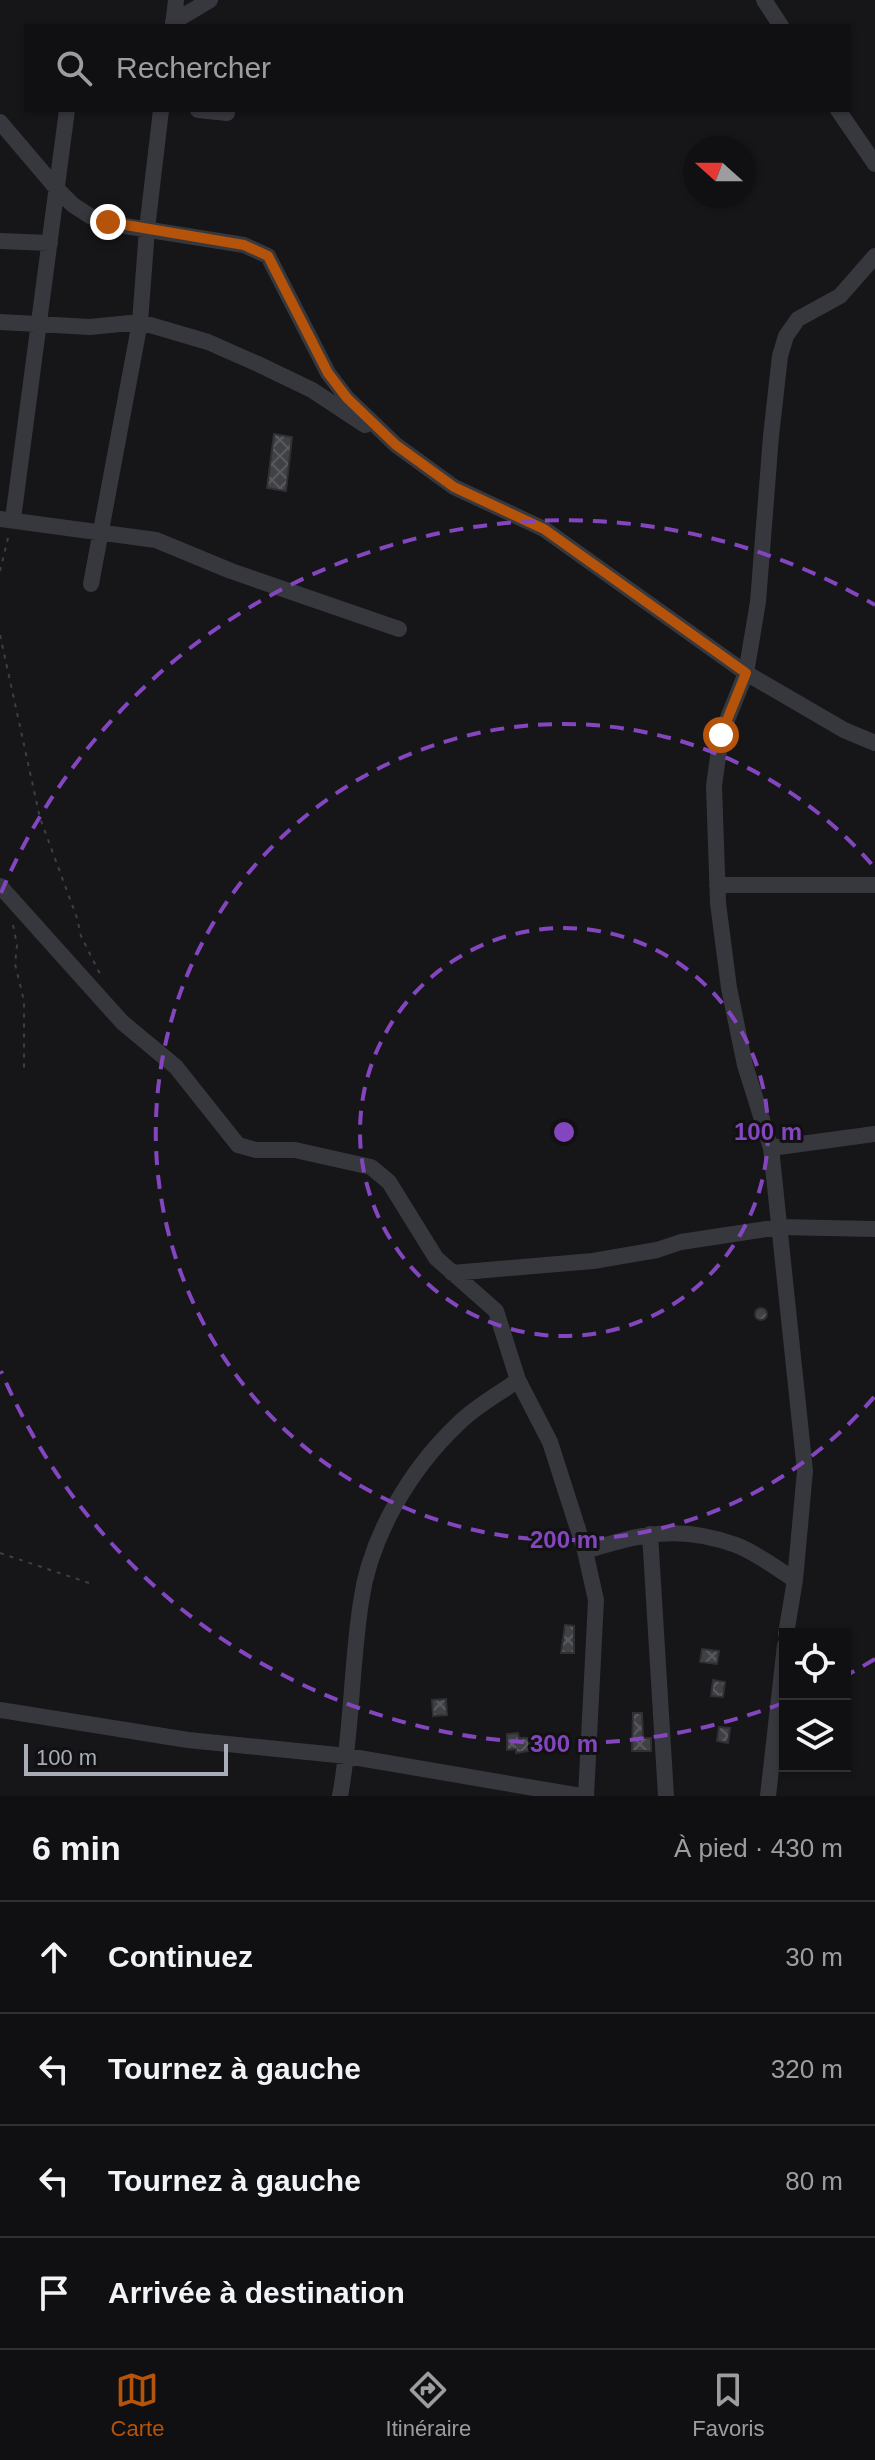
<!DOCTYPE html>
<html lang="fr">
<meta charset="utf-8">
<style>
:root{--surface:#101012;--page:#1e1e20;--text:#f1f3f6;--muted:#9c9d9f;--line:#303032;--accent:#b45309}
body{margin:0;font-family:Helvetica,sans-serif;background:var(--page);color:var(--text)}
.controls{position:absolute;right:24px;bottom:24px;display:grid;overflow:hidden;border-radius:0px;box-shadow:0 2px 6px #0004}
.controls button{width:72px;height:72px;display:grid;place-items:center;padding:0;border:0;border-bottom:2px solid var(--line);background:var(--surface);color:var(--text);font:40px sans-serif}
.compass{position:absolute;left:683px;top:136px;width:72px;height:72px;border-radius:50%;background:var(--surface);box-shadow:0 2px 6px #0004;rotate:291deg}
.scale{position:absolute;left:24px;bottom:20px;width:204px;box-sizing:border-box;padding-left:8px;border:4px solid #a8adb8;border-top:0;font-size:22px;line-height:28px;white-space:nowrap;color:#a8adb8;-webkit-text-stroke:6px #111113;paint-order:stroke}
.stop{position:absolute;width:24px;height:24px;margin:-18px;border:6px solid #b45309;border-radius:50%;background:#fff}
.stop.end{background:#b45309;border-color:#fff;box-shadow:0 2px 8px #0008}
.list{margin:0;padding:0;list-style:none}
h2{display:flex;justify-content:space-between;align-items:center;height:104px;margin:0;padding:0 32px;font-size:34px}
h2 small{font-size:26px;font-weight:400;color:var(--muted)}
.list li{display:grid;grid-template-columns:52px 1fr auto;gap:24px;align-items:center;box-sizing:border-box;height:112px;padding:0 32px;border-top:2px solid var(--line)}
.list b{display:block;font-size:30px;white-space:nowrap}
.list em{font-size:26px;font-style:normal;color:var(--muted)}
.icon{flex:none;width:44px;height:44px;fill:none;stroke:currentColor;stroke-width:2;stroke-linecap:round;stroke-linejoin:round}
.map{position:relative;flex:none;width:875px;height:1796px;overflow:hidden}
.search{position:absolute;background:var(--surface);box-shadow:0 2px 6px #0004;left:24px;right:24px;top:24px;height:88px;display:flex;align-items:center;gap:20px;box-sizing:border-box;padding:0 28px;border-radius:0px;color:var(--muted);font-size:30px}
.sheet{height:552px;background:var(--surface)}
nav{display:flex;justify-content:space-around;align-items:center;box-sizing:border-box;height:112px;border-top:2px solid var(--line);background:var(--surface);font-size:22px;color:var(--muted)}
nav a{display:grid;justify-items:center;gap:4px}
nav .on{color:var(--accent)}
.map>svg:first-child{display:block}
.building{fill:url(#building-cross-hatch);stroke:#303034;stroke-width:2}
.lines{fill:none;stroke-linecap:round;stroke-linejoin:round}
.path{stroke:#3d3f44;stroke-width:2;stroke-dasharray:4 6;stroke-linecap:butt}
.minor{stroke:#37383d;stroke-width:16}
.route{stroke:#b45309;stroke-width:10}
.ring{fill:none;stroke:#8446be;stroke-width:4;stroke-dasharray:14 10}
.centre{fill:#8446be;stroke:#111113;stroke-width:4}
.ring-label{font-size:24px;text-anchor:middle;font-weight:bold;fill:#8446be;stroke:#111113;stroke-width:6;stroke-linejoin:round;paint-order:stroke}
</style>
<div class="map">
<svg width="875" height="1796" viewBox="0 0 875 1796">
<defs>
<pattern id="building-cross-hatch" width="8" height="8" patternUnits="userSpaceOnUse" patternTransform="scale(2)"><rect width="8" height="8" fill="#404145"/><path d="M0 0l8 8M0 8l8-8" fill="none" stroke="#595a5e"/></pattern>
</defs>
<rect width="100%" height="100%" fill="#161618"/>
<path class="building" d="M274,434L292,437L286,491L267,488Z
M755 1314a6 6 0 1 1 12 0a6 6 0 1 1-12 0Z
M565,1625L574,1626V1653H561Z
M702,1649L719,1651L717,1664L700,1662Z
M713,1680L725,1682L723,1697L711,1696Z
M446,1699L447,1715L433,1716L432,1700Z
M633,1713H642L643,1738H651V1751H632Z
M719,1727L730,1728L728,1743L717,1741Z
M518,1733L519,1738H529V1751L516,1753V1749L507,1750V1734Z"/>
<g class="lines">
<path class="path" d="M0,571L8,538
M0,635L40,818L77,918L81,936L100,974
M13,925L17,945L15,964L24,1001V1071
M0,1553L89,1583"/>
<path class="minor" d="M764,0L781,26
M173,22L210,0
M173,26L176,0
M198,110L227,113
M838,110L875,164
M0,122L57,189L73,205L90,216L125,226L244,245L268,256L328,373L347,398L396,445L454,487L544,529L746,673L844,730L875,743
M0,241L50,243
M875,256L840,296L798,319L786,336L780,356L771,436L758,602L746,673L721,735L714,786L718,903L729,988L745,1065L771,1148L875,1134
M0,322L90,327L140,322L208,342L258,364L312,390L365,425
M0,519L156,540L231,571L399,629
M13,519L67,110
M91,584L140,322L147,229L161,110
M717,885H875
M0,886L122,1022L176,1067L238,1145L256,1150H295L371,1167L389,1182L436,1258L496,1311L518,1380L550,1442L585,1551L596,1600L586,1796
M771,1148L805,1471L795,1580L786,1634
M452,1273L593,1261L657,1250L681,1242L779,1227L875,1229
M650,1534L666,1796
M585,1551C641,1534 679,1524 736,1545C757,1553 776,1568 795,1580
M0,1710L188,1740L347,1756L581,1796
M340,1796C352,1732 351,1666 361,1602C370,1536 411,1468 459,1423C476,1406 499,1394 518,1380
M768,1796L785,1645"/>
</g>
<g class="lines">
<path class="route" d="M108,222L244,245L268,256L328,373L347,398L396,445L454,487L544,529L746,673L721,735"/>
</g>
<g class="ring">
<circle cx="564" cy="1132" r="204"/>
<path d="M874 1397A408 408 0 1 1 874 867"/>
<path d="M875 1659A612 612 0 0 1 847 1675M783 1703A612 612 0 0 1 1 1371M1 893A612 612 0 0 1 875 605"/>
</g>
<circle cx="564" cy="1132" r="12" class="centre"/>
<g class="ring-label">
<text x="768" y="1140">100 m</text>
<text x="564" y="1548">200 m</text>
<text x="564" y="1752">300 m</text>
</g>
</svg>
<div class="controls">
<button><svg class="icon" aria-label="locate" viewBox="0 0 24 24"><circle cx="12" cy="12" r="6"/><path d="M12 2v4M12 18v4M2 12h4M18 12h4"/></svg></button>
<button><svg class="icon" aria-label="layers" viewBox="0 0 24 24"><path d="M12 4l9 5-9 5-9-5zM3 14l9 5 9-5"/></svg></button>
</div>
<svg class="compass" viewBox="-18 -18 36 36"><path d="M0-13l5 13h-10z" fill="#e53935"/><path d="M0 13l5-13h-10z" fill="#9c9d9f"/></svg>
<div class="scale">100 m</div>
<div class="stop" style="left:721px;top:735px"></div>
<div class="stop end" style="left:108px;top:222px"></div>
<div class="search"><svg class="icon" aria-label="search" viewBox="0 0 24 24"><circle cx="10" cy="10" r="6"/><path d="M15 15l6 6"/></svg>Rechercher</div>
</div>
<section class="sheet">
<h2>6 min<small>À pied · 430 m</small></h2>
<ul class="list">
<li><svg class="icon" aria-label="ahead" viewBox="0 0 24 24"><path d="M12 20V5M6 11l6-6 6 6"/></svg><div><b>Continuez</b></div><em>30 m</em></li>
<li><svg class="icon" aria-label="left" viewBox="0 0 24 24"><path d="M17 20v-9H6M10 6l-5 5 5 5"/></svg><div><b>Tournez à gauche</b></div><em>320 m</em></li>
<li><svg class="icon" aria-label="left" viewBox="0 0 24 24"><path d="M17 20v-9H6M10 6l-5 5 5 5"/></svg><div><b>Tournez à gauche</b></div><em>80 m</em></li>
<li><svg class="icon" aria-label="arrive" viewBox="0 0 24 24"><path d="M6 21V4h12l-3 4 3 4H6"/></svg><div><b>Arrivée à destination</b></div></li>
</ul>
</section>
<nav>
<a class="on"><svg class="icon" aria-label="map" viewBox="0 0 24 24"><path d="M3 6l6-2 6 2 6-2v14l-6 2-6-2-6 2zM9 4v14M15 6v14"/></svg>Carte</a>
<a><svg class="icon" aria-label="directions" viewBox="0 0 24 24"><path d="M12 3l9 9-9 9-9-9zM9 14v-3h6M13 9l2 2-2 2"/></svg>Itinéraire</a>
<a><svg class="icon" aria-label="saved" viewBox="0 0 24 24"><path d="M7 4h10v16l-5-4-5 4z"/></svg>Favoris</a>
</nav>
